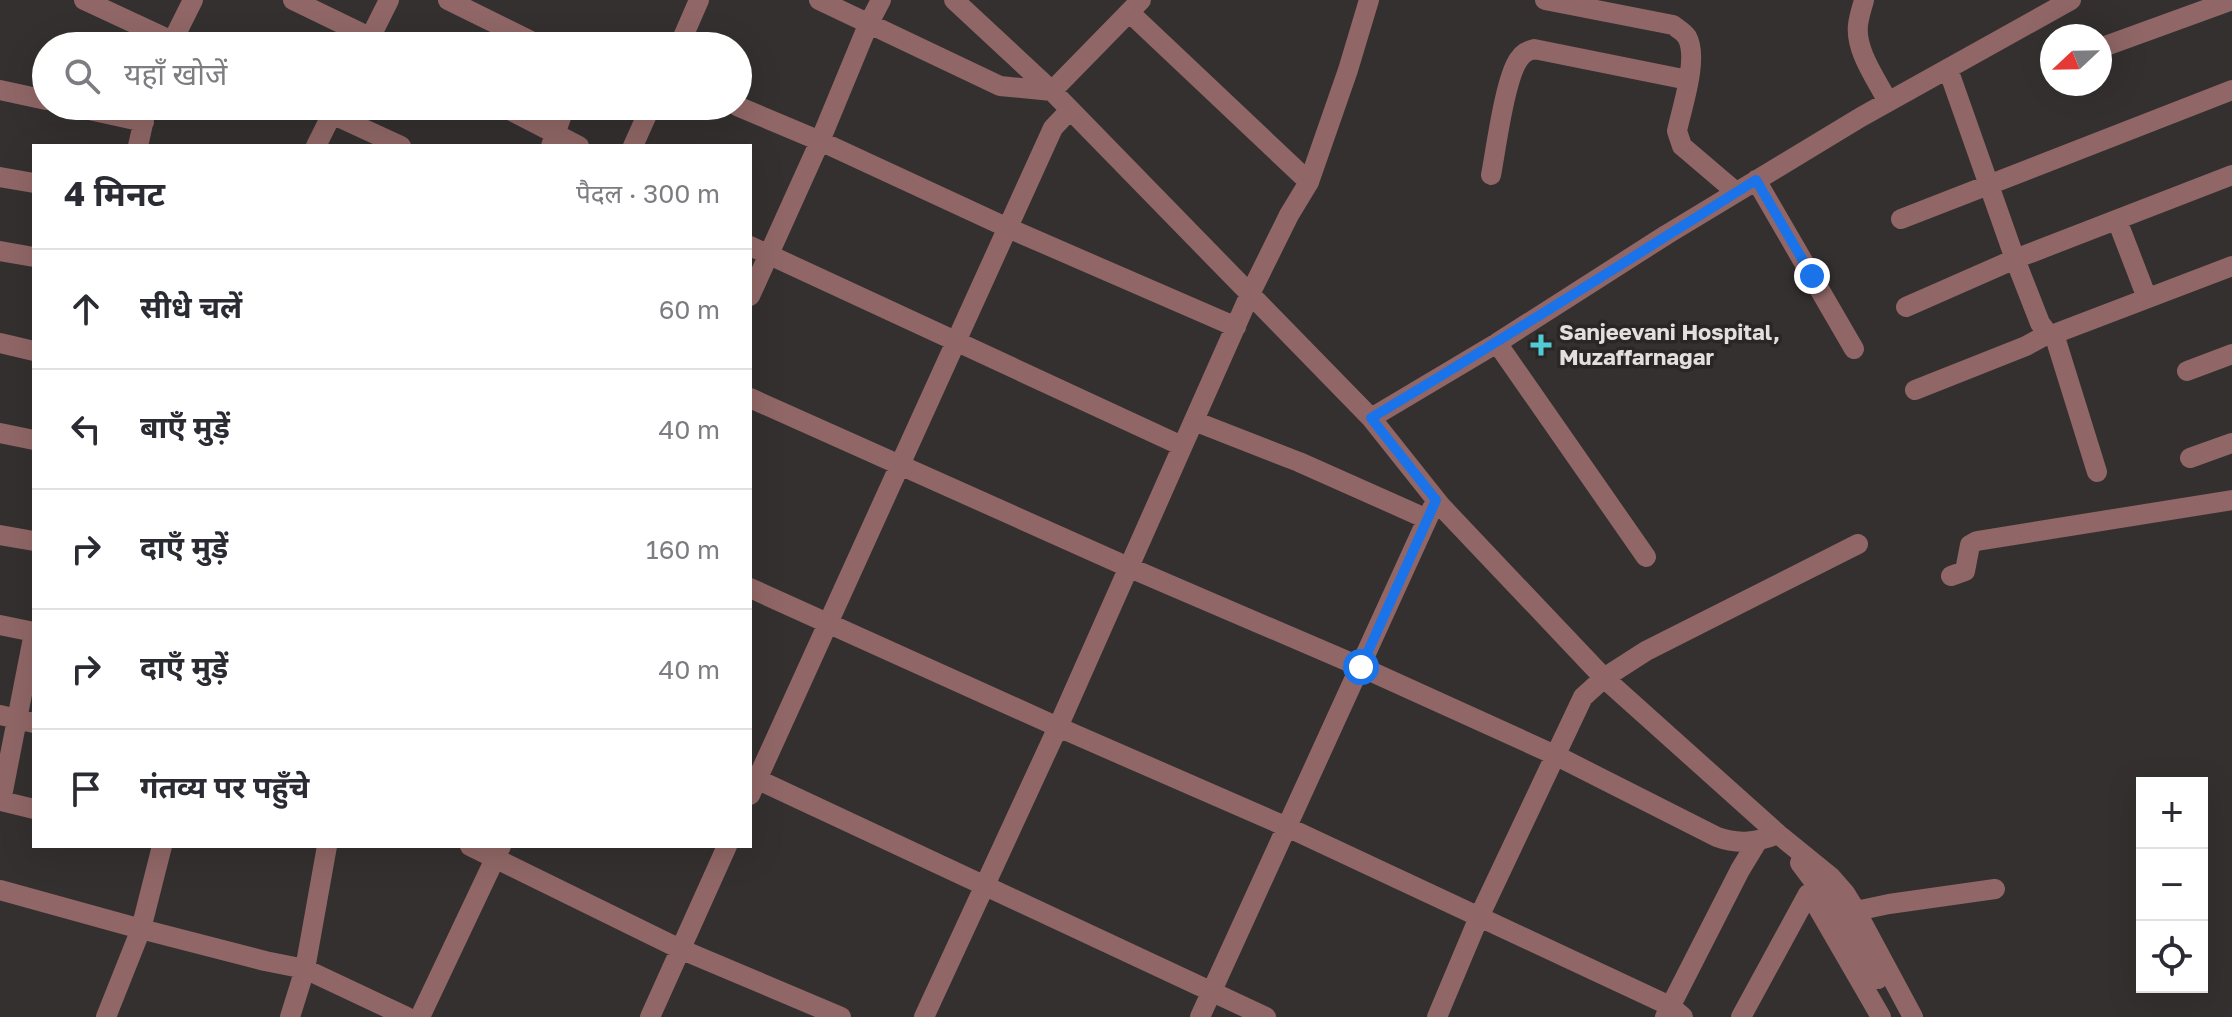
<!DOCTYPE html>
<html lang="hi">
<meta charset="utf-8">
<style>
:root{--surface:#fff;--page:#f7f7f7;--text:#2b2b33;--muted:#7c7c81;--line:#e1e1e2}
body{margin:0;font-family:"Golos Text","Noto Sans Devanagari",sans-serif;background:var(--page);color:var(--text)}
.controls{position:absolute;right:24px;bottom:24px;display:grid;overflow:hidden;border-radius:0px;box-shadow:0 8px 32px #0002}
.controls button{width:72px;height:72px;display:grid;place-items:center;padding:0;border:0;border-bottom:2px solid var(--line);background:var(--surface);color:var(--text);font:40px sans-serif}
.compass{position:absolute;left:2040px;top:24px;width:72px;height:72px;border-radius:50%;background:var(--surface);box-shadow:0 8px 32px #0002;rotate:248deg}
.stop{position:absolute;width:24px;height:24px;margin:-18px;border:6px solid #1a73e8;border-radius:50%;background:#fff}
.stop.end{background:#1a73e8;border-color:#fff;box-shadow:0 2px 8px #0008}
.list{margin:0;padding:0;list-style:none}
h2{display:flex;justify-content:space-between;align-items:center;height:104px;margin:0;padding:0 32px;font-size:34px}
h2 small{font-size:26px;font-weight:400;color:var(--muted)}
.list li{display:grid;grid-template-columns:52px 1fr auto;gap:24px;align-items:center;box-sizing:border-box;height:120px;padding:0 32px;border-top:2px solid var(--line)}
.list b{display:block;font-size:30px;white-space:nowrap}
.list em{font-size:26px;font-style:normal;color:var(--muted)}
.icon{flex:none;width:44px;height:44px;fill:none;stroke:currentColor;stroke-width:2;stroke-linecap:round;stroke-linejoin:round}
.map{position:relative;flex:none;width:2232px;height:1017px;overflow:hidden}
.search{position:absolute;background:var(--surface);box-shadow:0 8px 32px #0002;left:32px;top:32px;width:720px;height:88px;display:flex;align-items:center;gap:20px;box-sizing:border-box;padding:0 28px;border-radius:44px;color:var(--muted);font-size:30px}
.panel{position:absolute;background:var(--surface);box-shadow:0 8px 32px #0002;left:32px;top:144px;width:720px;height:704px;border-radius:0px}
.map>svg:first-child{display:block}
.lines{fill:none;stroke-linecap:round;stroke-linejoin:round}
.minor{stroke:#906766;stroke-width:20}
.route{stroke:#1a73e8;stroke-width:10}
.poi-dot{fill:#51ccd4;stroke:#2b2626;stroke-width:3}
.labels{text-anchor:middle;stroke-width:7;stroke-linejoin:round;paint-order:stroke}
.poi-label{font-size:22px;font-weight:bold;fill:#e2dfde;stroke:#2b2626;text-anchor:start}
</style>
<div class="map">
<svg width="2232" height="1017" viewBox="0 0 2232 1017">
<rect width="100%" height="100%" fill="#353030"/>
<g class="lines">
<path class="minor" d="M84,0L183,46
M293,0L388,46
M448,0L541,46
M819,0L1000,86L1052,91L1141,0
M954,0L1052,91L1371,418L1441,506L1604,678L1778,834L1831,877L1845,893L1856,911L1913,1017
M1545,0L1673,25C1678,29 1684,32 1687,37C1699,58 1682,107 1677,131L1682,146L1736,192
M1864,0C1862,8 1859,16 1858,25C1855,51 1877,80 1888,102
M1129,12L1309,182
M170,46L193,0
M366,46L389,0
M679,46L699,0
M2100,48L2232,0
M1948,69L2015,259L2040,323L2048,334H2054L2232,266
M0,90L46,100
M71,106L144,122
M314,106L401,146
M502,106L579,146
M737,106L820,141L1008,228L1236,327
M138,146L147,106
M316,146L336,106
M551,146L565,106
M633,146L651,106
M1491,175C1496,149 1505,78 1519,59C1523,53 1527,51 1534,49L1688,80
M0,177L34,183
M1756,180L1854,349
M1901,219L2232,90
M2117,220L2147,298
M750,246L1182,446
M0,251L34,257
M750,296L820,141L868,25L881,0
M1906,307L2015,259L2232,175
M2054,334L2097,472
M0,343L34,351
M1497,343L1646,557
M2187,371L2232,354
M1915,390L2026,346L2048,334
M750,398L1128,567L1361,667L1555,755L1717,837C1739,845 1758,842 1778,834
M1371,418L1497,343L1666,235L1861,117L2071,0
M1194,421L1299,462L1427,519
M0,433L34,440
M2190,458L2232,443
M0,535L34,541
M1951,576L1965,571L1970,545L1977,541L2232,500
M750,588L1058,727L1287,827L1670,1006L1683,1017
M0,625L34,632
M34,633L1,801L34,809
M0,715L34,723
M750,776L1266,1017
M750,795L1053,128L1070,110
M162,846L141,929L265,961L305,969L407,1017
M470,846L680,949L841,1017
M1800,863L1836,911L1878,979
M0,890L141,929L106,1017
M1818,908L1881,1017
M1856,911L1889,904L1995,889
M290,1017L305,969L327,846
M420,1017L501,846
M650,1017L727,846
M924,1017L1058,727L1250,294L1289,215L1309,182L1348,70L1369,0
M1200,1017L1436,500
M1437,1017L1479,917L1583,697L1604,678L1646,651L1858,544
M1665,1017L1740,870L1757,842
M1741,1017L1808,894"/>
</g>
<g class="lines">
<path class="route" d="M1361,667L1436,500L1371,418C1501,341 1628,260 1756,180L1812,276"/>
</g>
<path class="poi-dot" d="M1537 333h8v8h8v8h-8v8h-8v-8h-8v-8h8z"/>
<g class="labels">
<g class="poi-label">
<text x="1559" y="340">Sanjeevani Hospital,<tspan x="1559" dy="25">Muzaffarnagar</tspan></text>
</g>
</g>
</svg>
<div class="controls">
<button>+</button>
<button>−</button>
<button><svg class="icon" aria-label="locate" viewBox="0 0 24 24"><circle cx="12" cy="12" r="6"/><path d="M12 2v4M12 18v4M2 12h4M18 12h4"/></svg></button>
</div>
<svg class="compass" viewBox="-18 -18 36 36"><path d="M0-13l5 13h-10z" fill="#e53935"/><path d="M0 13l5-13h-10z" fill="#7c7c81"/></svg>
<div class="stop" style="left:1361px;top:667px"></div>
<div class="stop end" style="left:1812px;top:276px"></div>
<div class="search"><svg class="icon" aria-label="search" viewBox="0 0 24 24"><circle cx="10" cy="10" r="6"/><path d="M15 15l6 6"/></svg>यहाँ खोजें</div>
<section class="panel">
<h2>4 मिनट<small>पैदल · 300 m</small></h2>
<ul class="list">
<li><svg class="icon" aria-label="ahead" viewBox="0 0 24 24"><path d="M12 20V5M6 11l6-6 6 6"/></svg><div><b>सीधे चलें</b></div><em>60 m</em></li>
<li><svg class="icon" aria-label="left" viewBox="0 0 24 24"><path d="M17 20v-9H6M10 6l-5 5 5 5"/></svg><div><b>बाएँ मुड़ें</b></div><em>40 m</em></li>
<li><svg class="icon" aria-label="right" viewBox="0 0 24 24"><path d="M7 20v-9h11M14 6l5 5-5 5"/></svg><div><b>दाएँ मुड़ें</b></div><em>160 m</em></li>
<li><svg class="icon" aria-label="right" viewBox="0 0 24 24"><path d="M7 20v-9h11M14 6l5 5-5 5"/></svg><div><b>दाएँ मुड़ें</b></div><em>40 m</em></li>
<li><svg class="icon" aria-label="arrive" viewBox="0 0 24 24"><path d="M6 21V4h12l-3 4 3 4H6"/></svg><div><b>गंतव्य पर पहुँचे</b></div></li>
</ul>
</section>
</div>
